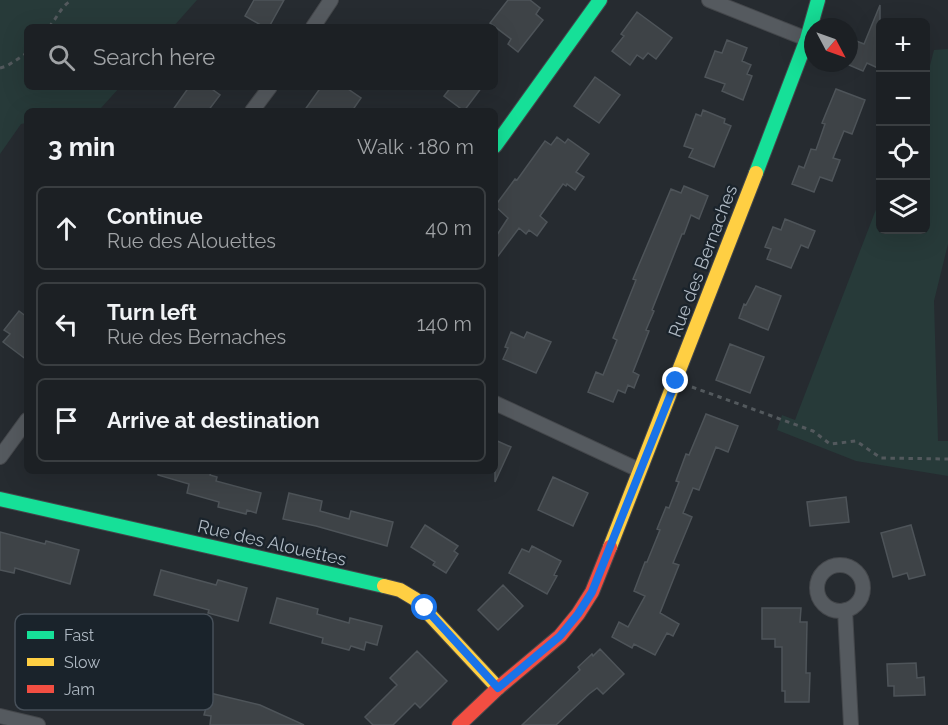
<!DOCTYPE html>
<meta charset="utf-8">
<style>
:root{--surface:#1c2024;--page:#25282c;--text:#f1f3f6;--muted:#a0a3a6;--line:#3a3e41}
body{margin:0;font-family:Raleway,sans-serif;background:var(--page);color:var(--text)}
.controls{position:absolute;right:18px;top:18px;display:grid;overflow:hidden;border-radius:9px;box-shadow:0 6px 24px #0002}
.controls button{width:54px;height:54px;display:grid;place-items:center;padding:0;border:0;border-bottom:2px solid var(--line);background:var(--surface);color:var(--text);font:30px sans-serif}
.compass{position:absolute;left:804px;top:18px;width:54px;height:54px;border-radius:50%;background:var(--surface);box-shadow:0 6px 24px #0002;rotate:131deg}
.stop{position:absolute;width:18px;height:18px;margin:-14px;border:4px solid #1a73e8;border-radius:50%;background:#fff}
.stop.end{background:#1a73e8;border-color:#fff;box-shadow:0 2px 6px #0008}
.list{margin:0;padding:0;list-style:none}
h2{display:flex;justify-content:space-between;align-items:center;height:78px;margin:0;padding:0 24px;font-size:26px}
h2 small{font-size:20px;font-weight:400;color:var(--muted)}
.list li{display:grid;grid-template-columns:39px 1fr auto;gap:18px;align-items:center;box-sizing:border-box;height:84px;margin:0 12px 12px;padding:0 12px;border:2px solid var(--line);border-radius:9px}
.list b{display:block;font-size:22px;white-space:nowrap}
.list p{margin:0;font-size:20px;white-space:nowrap;color:var(--muted)}
.list em{font-size:20px;font-style:normal;color:var(--muted)}
.icon{flex:none;width:33px;height:33px;fill:none;stroke:currentColor;stroke-width:2;stroke-linecap:round;stroke-linejoin:round}
.map{position:relative;flex:none;width:948px;height:725px;overflow:hidden}
.search{position:absolute;background:var(--surface);box-shadow:0 6px 24px #0002;left:24px;top:24px;width:474px;height:66px;display:flex;align-items:center;gap:15px;box-sizing:border-box;padding:0 21px;border-radius:9px;color:var(--muted);font-size:22px}
.panel{position:absolute;background:var(--surface);box-shadow:0 6px 24px #0002;left:24px;top:108px;width:474px;height:366px;border-radius:9px}
.map>svg:first-child{display:block}
.green{fill:#273a39}
.building{fill:#3e4347;stroke:#4e5459;stroke-width:1.5}
.lines{fill:none;stroke-linecap:round;stroke-linejoin:round}
.street-casing{stroke:#44474b;stroke-width:16}
.fast-casing{stroke:#44474b;stroke-width:16}
.slow-casing{stroke:#44474b;stroke-width:16}
.jam-casing{stroke:#44474b;stroke-width:16}
.path{stroke:#53595d;stroke-width:3;stroke-dasharray:4.5 4.5;stroke-linecap:butt}
.street{stroke:#555a5f;stroke-width:14}
.fast{stroke:#16e098;stroke-width:14}
.slow{stroke:#ffcf43;stroke-width:14}
.jam{stroke:#f24e42;stroke-width:14}
.route{stroke:#1a73e8;stroke-width:8}
.labels{text-anchor:middle;stroke-width:4.5;stroke-linejoin:round;paint-order:stroke}
.street-label{font-size:18px;fill:#afb9c3;stroke:#1a232b}
.key{fill:#1a232b;stroke:#475059;stroke-width:1.5}
.key-label{font-size:16px;fill:#afb9c3}
</style>
<div class="map">
<svg width="948" height="725" viewBox="0 0 948 725">
<rect width="100%" height="100%" fill="#262b30"/>
<path class="green" d="M0,0H197L173,27H27V87H120L101,108L88,111H27V123L21,124L0,154Z
M948,49V244L934,301L938,441H948V476L856,461L777,430L782,415L795,420L880,199V230H926V81L934,50Z"/>
<path class="building" d="M254,0H284L269,27H264L245,16Z
M508,0H530L540,8L536,14L543,20L518,52L508,44L511,39L490,23Z
M880,5V69L867,63L863,71L849,65V38L864,44Z
M637,12L672,38L656,59L648,53L643,59L637,55L630,65L612,51L624,36L621,34Z
M727,40L747,48L742,61L751,65L747,74L752,76L743,100L722,91L725,84L705,77L715,51L722,53Z
M595,77L620,95L599,123L574,106Z
M189,87H209L220,95L208,111H172Z
M321,87H345L361,98L352,111H304Z
M451,87H482L464,111L444,96Z
M836,89L865,100L852,134L844,131L833,158L840,160L832,181L820,177L814,192L792,184L799,166L804,168L811,149L816,150L825,124L822,123Z
M703,110L725,119L724,123L731,126L714,167L689,157L693,149L684,146L696,114L701,116Z
M557,137L565,143L568,139L589,154L576,172L584,177L575,190L567,184L566,186L563,184L540,216L547,222L537,236L529,230L526,234L519,228L495,260V238L508,218L495,206L515,179L517,180L545,141L551,145Z
M684,186L708,196L699,219L691,215L684,234H682L652,310L654,311L646,330L649,331L633,372L639,375L634,388L628,385L625,393L618,390L613,402L588,392L596,372L603,375L617,340L613,338L636,280L633,279L671,189L681,193Z
M785,219L815,231L808,248L801,245L791,268L767,259L771,249L765,247L773,227L781,230Z
M756,286L781,296L768,330L739,318L744,304L746,305Z
M19,311L27,317V360L3,342L10,334L4,330Z
M511,332L524,338L527,332L551,342L536,373L503,359L508,348L505,347Z
M730,344L764,357L750,393L716,380Z
M706,414L738,426L728,452L716,447L699,490L693,488L683,513L692,517L673,563L679,565L660,613L679,624L673,636L667,633L655,655L634,644L632,648L612,637L619,622L628,627L645,596L634,591L645,562H647L660,530L657,529L666,507L669,508L679,482L676,481L686,454L689,455Z
M495,440L511,447L495,482Z
M158,471H211L210,475L217,477L216,481L261,493L256,513L247,510L246,514L218,507L219,502L187,493L189,484L158,475Z
M553,477L588,493L573,526L538,510Z
M289,493L322,501L320,511L349,519L351,511L393,522L387,546L316,526L283,519Z
M846,497L849,522L810,526L807,502Z
M425,525L458,546L454,551L458,554L446,573L433,565L435,562L411,547Z
M911,525L925,575L909,579L907,573L893,577L881,533Z
M0,532L45,544L46,541L79,550L70,584L15,568L14,573L0,570Z
M532,546L561,561L554,575L557,576L547,594L509,573L522,549L529,552Z
M161,570L216,585L218,580L247,588L238,621L208,613L209,610L154,595Z
M503,585L523,606L498,630L478,610Z
M277,598L318,609L317,614L349,623L350,618L382,626L377,645L366,642L364,650L351,646L349,650L322,643L323,638L270,623Z
M762,608H801L800,622H807L806,673H810L809,702H785V691H782V647H775V639H762Z
M600,649L624,674L603,694L597,688L589,694L556,725H522L580,670L578,667L592,654L593,656Z
M417,651L447,681L420,708L415,703L393,725H373L365,717L397,685L390,678Z
M916,663L917,678L924,677L925,695L894,696V686H888L887,664Z
M210,693L260,705L304,725H210L211,716L204,715Z"/>
<g class="lines">
<g class="street-casing">
<path id="street" d="M709,0L807,39
M313,27L331,0
M252,111L270,87
M495,403L639,470
M0,457L27,420
M817 588a23 23 0 1 1 46 0a23 23 0 1 1-46 0Z
M845,610L851,725
M0,716L38,725"/>
</g>
<g class="fast-casing">
<path id="fast" d="M495,146L600,0
M756,173L807,39L818,0
M0,499L384,586"/>
</g>
<g class="slow-casing">
<path id="slow" d="M610,547L756,173
M384,586L400,590L415,599L498,688"/>
</g>
<g class="jam-casing">
<path id="jam" d="M459,725L498,688L560,636L578,614L592,592L610,547"/>
</g>
<path class="path" d="M49,27C58,17 60,7 72,0
M0,68L7,66L27,53
M692,387L813,431L830,444L856,441L881,458L948,459"/>
<use href="#street" class="street"/>
<use href="#fast" class="fast"/>
<use href="#slow" class="slow"/>
<use href="#jam" class="jam"/>
</g>
<g class="lines">
<path class="route" d="M425,608L498,688L560,636L578,614L592,592L676,381"/>
</g>
<g class="labels">
<g class="street-label">
<text transform="translate(703 261) rotate(-69)" y="6">Rue des Bernaches</text>
<text transform="translate(272 543) rotate(13)" y="6">Rue des Alouettes</text>
</g>
</g>
<rect x="15" y="614" width="198" height="96" rx="9" class="key"/>
<rect x="27" y="631" width="27" height="8" fill="#16e098"/>
<rect x="27" y="658" width="27" height="8" fill="#ffcf43"/>
<rect x="27" y="685" width="27" height="8" fill="#f24e42"/>
<g class="key-label">
<text x="64" y="641">Fast</text>
<text x="64" y="668">Slow</text>
<text x="64" y="695">Jam</text>
</g>
</svg>
<div class="controls">
<button>+</button>
<button>−</button>
<button><svg class="icon" aria-label="locate" viewBox="0 0 24 24"><circle cx="12" cy="12" r="6"/><path d="M12 2v4M12 18v4M2 12h4M18 12h4"/></svg></button>
<button><svg class="icon" aria-label="layers" viewBox="0 0 24 24"><path d="M12 4l9 5-9 5-9-5zM3 14l9 5 9-5"/></svg></button>
</div>
<svg class="compass" viewBox="-18 -18 36 36"><path d="M0-13l5 13h-10z" fill="#e53935"/><path d="M0 13l5-13h-10z" fill="#a0a3a6"/></svg>
<div class="stop" style="left:425px;top:608px"></div>
<div class="stop end" style="left:676px;top:381px"></div>
<div class="search"><svg class="icon" aria-label="search" viewBox="0 0 24 24"><circle cx="10" cy="10" r="6"/><path d="M15 15l6 6"/></svg>Search here</div>
<section class="panel">
<h2>3 min<small>Walk · 180 m</small></h2>
<ul class="list">
<li><svg class="icon" aria-label="ahead" viewBox="0 0 24 24"><path d="M12 20V5M6 11l6-6 6 6"/></svg><div><b>Continue</b><p>Rue des Alouettes</p></div><em>40 m</em></li>
<li><svg class="icon" aria-label="left" viewBox="0 0 24 24"><path d="M17 20v-9H6M10 6l-5 5 5 5"/></svg><div><b>Turn left</b><p>Rue des Bernaches</p></div><em>140 m</em></li>
<li><svg class="icon" aria-label="arrive" viewBox="0 0 24 24"><path d="M6 21V4h12l-3 4 3 4H6"/></svg><div><b>Arrive at destination</b></div></li>
</ul>
</section>
</div>
